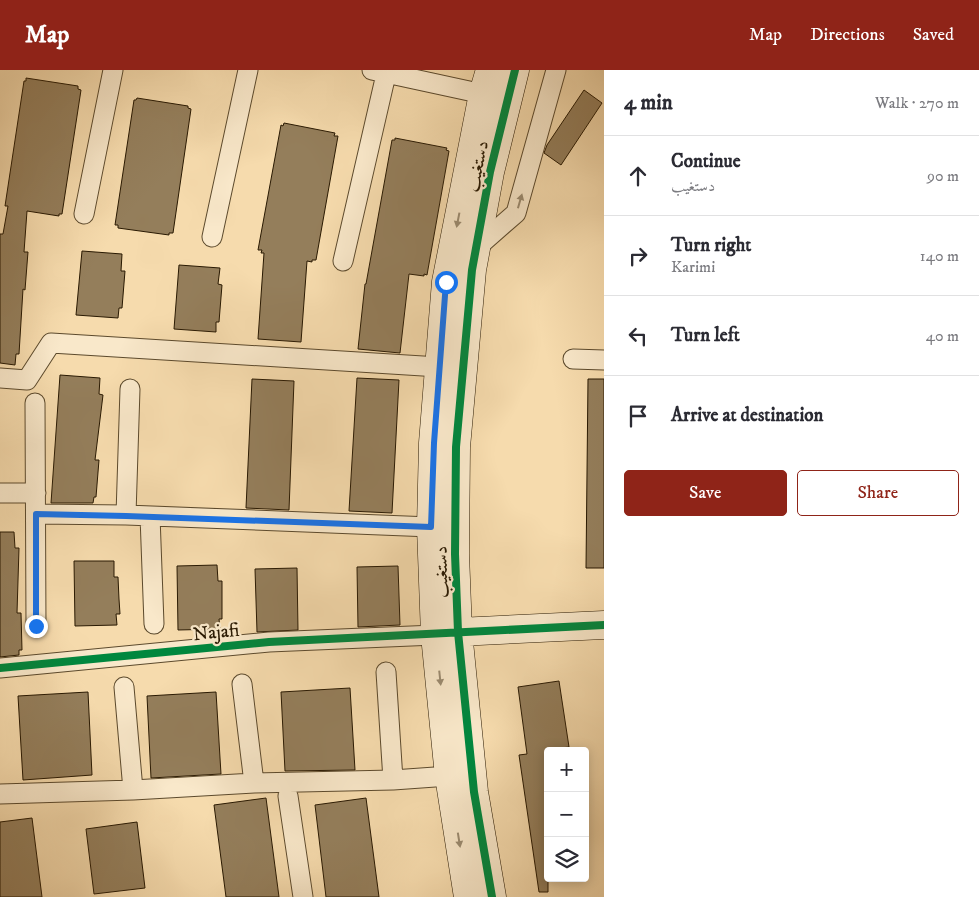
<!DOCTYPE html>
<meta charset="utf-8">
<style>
:root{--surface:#fff;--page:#f7f7f7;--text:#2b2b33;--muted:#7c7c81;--line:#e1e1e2;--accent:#8f2418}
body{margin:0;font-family:"IM FELL DW Pica",Amiri,serif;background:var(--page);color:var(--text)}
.controls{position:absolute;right:15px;bottom:15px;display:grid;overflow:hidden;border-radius:5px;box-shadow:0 2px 12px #0003}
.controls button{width:45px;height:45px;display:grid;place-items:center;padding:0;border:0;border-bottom:1px solid var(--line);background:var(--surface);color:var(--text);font:25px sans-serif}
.stop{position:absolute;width:15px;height:15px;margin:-11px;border:4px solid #1a73e8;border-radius:50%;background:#fff}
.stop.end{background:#1a73e8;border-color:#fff;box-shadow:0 1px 5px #0008}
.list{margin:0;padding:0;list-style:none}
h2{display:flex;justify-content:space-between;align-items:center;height:65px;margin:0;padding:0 20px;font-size:21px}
h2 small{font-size:16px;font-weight:400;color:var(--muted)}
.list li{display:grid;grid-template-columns:32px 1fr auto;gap:15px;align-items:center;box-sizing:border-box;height:80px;padding:0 20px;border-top:1px solid var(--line)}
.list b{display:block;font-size:19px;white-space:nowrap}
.list p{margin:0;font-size:16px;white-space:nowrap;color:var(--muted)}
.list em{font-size:16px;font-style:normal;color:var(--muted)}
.actions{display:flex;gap:10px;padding:15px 20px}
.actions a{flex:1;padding:11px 0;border:1px solid var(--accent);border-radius:5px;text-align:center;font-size:18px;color:var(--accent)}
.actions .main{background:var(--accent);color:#fff}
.icon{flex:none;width:28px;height:28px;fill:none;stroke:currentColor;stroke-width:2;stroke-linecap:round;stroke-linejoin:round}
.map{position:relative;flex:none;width:604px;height:827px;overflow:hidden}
header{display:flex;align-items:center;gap:30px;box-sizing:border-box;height:70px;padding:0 25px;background:var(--accent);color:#fff}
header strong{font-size:24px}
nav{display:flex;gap:28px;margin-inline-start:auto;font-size:18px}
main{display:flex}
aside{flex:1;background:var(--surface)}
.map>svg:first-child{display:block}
.building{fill:#947e5b;stroke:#291902}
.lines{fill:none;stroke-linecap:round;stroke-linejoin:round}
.street-casing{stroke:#5c4a2d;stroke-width:21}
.secondary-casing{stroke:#291902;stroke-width:29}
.street{stroke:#f9e8ca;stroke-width:19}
.secondary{stroke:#f9e8ca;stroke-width:28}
.cycleway-casing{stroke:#f9e8ca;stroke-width:11}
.cycleway{stroke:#00873e;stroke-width:8}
.oneway{fill:#9b8b70}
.route{stroke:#1a73e8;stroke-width:6}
.labels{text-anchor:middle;stroke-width:4.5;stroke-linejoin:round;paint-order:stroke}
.street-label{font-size:19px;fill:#291902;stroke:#f9e8ca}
</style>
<header>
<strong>Map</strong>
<nav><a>Map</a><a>Directions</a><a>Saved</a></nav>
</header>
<main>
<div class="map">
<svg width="604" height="827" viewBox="0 0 604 827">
<rect width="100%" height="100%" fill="#f6dbad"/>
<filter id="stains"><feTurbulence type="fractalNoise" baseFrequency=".004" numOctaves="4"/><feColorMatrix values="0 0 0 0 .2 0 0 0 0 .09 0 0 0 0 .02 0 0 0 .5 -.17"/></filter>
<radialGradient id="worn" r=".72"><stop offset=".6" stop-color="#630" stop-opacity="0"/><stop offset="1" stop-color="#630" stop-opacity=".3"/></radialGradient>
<path class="building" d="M26,8L78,16V19L81,20L62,144H59V146L27,141L24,182H28L25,220L23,219L19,284H16L15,295L0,293V164H3L8,136H5L24,11H26Z
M584,20L602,33L561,95L544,83L547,75Z
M137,28L188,36V38L191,39L173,163H169V165L118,158V155H115L134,30H136Z
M284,53L335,63L334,66H338L316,190H312V192L307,191L301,272L258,269L264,183H261L262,180H258L281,55L283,56Z
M395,68L447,78L446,80L449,81L427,205L424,204V206L409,204L400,283L358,279L365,214H366L392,70H395Z
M82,181L122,184L121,201H125L122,238H119L118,248L76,245Z
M179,195L220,198L218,214L222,215L219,252H216V262L174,259Z
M60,305L100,308L99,324L103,325L95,390H99L96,427H94L93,433H51Z
M357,308L399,310L392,443L349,441Z
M252,309L294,311L289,440L246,438Z
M588,309H604V498H586Z
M0,462H14L15,478H19L17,543H21L22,580H19V585L0,587Z
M74,491H114V507H118L119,529L120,544H116L117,555L75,556Z
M217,495L218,511H222V549H219L220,559L178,560L177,496Z
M398,496L400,555L358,557L357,497Z
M297,498L298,560L257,562L255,499Z
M559,611L569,677L561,678L562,681H548V822H539L519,685L527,684L518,617Z
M350,618L355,700L285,701L281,622Z
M88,622L92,705L23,710L18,626Z
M216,622L221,704L151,708L147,626Z
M266,728L279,827H226L214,735Z
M366,728L379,827H326L315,735Z
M32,748L42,827H0V752Z
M137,752L145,818L94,824L86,759Z"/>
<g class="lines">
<g class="street-casing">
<path id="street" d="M372,0L483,24
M84,144L113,0
M212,167L248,0
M476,178L516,143L556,0
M343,191L387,0
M573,289L604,290
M0,308L27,310L51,273L439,297
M35,333L36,556
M0,423H36
M36,444L126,445L431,457
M126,445L130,319
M150,446L154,554
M0,598L269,572L435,565
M386,602L393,710
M242,614L254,713
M124,617L133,720
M0,724L133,720L254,713L393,710L449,706
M288,726L303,827"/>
</g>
<g class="secondary-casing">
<path id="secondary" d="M441,564L458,562L604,555
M468,827L449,706L435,565L431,457L433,373L446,212L483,24L490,0
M492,827L474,722L458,562L455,484L456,377L472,200L490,102L515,0"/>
</g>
<use href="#street" class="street"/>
<use href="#secondary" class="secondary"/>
<g class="cycleway-casing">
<path id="cycleway" d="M0,598L269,572L604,555
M492,827L474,722L458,562L455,484L456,377L472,200L490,102L515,0"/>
</g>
<use href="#cycleway" class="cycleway"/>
</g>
<defs><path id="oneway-solid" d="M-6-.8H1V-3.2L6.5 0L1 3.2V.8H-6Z" transform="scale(1.25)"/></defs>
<g class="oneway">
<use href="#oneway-solid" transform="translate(520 131) rotate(-74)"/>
<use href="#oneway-solid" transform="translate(458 150) rotate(101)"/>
<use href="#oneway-solid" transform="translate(440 608) rotate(84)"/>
<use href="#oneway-solid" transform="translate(459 770) rotate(81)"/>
</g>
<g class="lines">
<path class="route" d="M36,556V444L126,446L431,457L434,373L446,212"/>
</g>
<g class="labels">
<g class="street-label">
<text transform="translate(476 96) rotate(-78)" y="7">دستغیب</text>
<text transform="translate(440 502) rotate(-91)" y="7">دستغیب</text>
<text transform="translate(216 561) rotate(-6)" y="7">Najafi</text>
</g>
</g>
<rect width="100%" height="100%" filter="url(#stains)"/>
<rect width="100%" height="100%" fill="url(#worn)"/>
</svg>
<div class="controls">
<button>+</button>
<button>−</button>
<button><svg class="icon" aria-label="layers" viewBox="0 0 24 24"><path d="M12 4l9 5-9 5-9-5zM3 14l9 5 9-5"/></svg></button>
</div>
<div class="stop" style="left:446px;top:212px"></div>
<div class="stop end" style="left:36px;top:556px"></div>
</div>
<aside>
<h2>4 min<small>Walk · 270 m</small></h2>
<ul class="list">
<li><svg class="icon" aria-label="ahead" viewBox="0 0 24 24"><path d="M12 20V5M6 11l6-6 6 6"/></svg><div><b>Continue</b><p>دستغیب</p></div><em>90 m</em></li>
<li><svg class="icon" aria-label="right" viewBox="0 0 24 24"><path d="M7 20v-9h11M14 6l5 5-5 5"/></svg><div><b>Turn right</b><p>Karimi</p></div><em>140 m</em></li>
<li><svg class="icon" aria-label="left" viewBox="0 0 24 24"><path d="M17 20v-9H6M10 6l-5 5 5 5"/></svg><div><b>Turn left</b></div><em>40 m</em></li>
<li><svg class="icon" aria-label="arrive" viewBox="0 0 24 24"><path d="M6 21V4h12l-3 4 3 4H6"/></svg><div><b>Arrive at destination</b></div></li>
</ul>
<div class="actions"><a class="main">Save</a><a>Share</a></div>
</aside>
</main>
